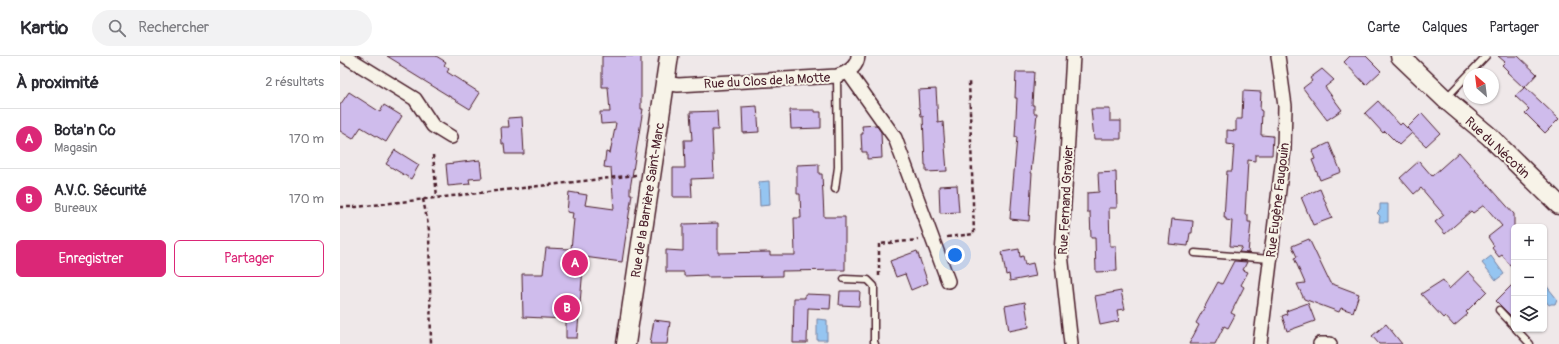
<!DOCTYPE html>
<html lang="fr">
<meta charset="utf-8">
<style>
:root{--surface:#fff;--page:#f2f2f3;--text:#2b2b33;--muted:#7c7c81;--line:#e1e1e2;--accent:#db2777}
body{margin:0;font-family:Pangolin,sans-serif;background:var(--page);color:var(--text)}
.controls{position:absolute;right:12px;bottom:12px;display:grid;overflow:hidden;border-radius:6px;box-shadow:0 1px 3px #0004}
.controls button{width:36px;height:36px;display:grid;place-items:center;padding:0;border:0;border-bottom:1px solid var(--line);background:var(--surface);color:var(--text);font:20px sans-serif}
.compass{position:absolute;left:1123px;top:12px;width:36px;height:36px;border-radius:50%;background:var(--surface);box-shadow:0 1px 3px #0004;rotate:332deg}
.you{position:absolute;left:615px;top:199px;width:14px;height:14px;margin:-10px;border:3px solid #fff;border-radius:50%;background:#1a73e8;box-shadow:0 0 0 6px #1a73e833}
.badge{display:grid;place-items:center;width:26px;height:26px;border-radius:50%;background:var(--accent);color:#fff;font-size:13px;font-weight:700}
.pin{position:absolute;translate:-50% -50%;border:2px solid #fff;box-shadow:0 1px 4px #0006}
.list{margin:0;padding:0;list-style:none}
h2{display:flex;justify-content:space-between;align-items:center;height:52px;margin:0;padding:0 16px;font-size:17px}
h2 small{font-size:13px;font-weight:400;color:var(--muted)}
.list li{display:grid;grid-template-columns:26px 1fr auto;gap:12px;align-items:center;box-sizing:border-box;height:60px;padding:0 16px;border-top:1px solid var(--line)}
.list b{display:block;font-size:15px;white-space:nowrap}
.list p{margin:0;font-size:13px;white-space:nowrap;color:var(--muted)}
.list em{font-size:13px;font-style:normal;color:var(--muted)}
.actions{display:flex;gap:8px;padding:12px 16px}
.actions a{flex:1;padding:9px 0;border:1px solid var(--accent);border-radius:6px;text-align:center;font-size:14px;color:var(--accent)}
.actions .main{background:var(--accent);color:#fff}
.icon{flex:none;width:22px;height:22px;fill:none;stroke:currentColor;stroke-width:2;stroke-linecap:round;stroke-linejoin:round}
.map{position:relative;flex:none;width:1219px;height:288px;overflow:hidden}
header{display:flex;align-items:center;gap:24px;box-sizing:border-box;height:56px;padding:0 20px;background:var(--surface);border-bottom:1px solid var(--line)}
header strong{font-size:19px}
nav{display:flex;gap:22px;margin-inline-start:auto;font-size:14px}
.search{width:280px;height:36px;background:var(--page);display:flex;align-items:center;gap:10px;box-sizing:border-box;padding:0 14px;border-radius:22px;color:var(--muted);font-size:15px}
main{display:flex}
aside{flex:1;background:var(--surface)}
.map>svg:first-child{display:block}
.water{fill:#95c5f1;stroke:#7783a2}
.building{fill:#cfbcec;stroke:#4a1f2b}
.lines{fill:none;stroke-linecap:round;stroke-linejoin:round}
.lane-casing{stroke:#4a1f2b;stroke-width:9}
.street-casing{stroke:#4a1f2b;stroke-width:16}
.secondary-casing{stroke:#4a1f2b;stroke-width:21}
.path{stroke:#4a1f2b;stroke-width:2.5;stroke-dasharray:4 3;stroke-linecap:butt}
.lane{stroke:#f7f3e8;stroke-width:6}
.street{stroke:#f7f3e8;stroke-width:13}
.secondary{stroke:#f7f3e8;stroke-width:18}
.labels{text-anchor:middle;stroke-width:4;stroke-linejoin:round;paint-order:stroke}
.street-label{font-size:13px;fill:#4a1f2b;stroke:#f7f3e8}
</style>
<header>
<strong>Kartio</strong>
<div class="search"><svg class="icon" aria-label="search" viewBox="0 0 24 24"><circle cx="10" cy="10" r="6"/><path d="M15 15l6 6"/></svg>Rechercher</div>
<nav><a>Carte</a><a>Calques</a><a>Partager</a></nav>
</header>
<main>
<aside>
<h2>À proximité<small>2 résultats</small></h2>
<ul class="list">
<li><span class="badge">A</span><div><b>Bota'n Co</b><p>Magasin</p></div><em>170 m</em></li>
<li><span class="badge">B</span><div><b>A.V.C. Sécurité</b><p>Bureaux</p></div><em>170 m</em></li>
</ul>
<div class="actions"><a class="main">Enregistrer</a><a>Partager</a></div>
</aside>
<div class="map">
<svg width="1219" height="288" viewBox="0 0 1219 288">
<rect width="100%" height="100%" fill="#efe8e9"/>
<filter id="ink" filterUnits="userSpaceOnUse"><feTurbulence type="fractalNoise" baseFrequency=".025" numOctaves="2"/><feDisplacementMap in="SourceGraphic" scale="8" xChannelSelector="R" yChannelSelector="G"/><feConvolveMatrix kernelMatrix="1 2 1 2 8 2 1 2 1" color-interpolation-filters="sRGB"/></filter>
<g filter="url(#ink)">
<path class="water" d="M429,125L430,149L420,150L419,126Z
M1040,148H1048V166H1039L1040,160L1037,157L1040,154Z
M1151,200L1164,218L1156,224L1142,207Z
M1205,228L1217,243L1215,248H1211L1209,249L1204,243Z
M477,263L487,264V284H477Z"/>
<path class="building" d="M47,0H96L106,6L104,9L109,13L107,16L140,37L130,53L60,10V8Z
M262,0H301V53H303L290,133V138H292L282,206L244,201L237,282H226V263L183,261L182,218H203L206,192L231,193L234,163H232L233,157L227,156L229,136L247,139L245,149L274,153L271,112L264,111L266,96L270,97L276,67L261,68L260,56H270L268,31H262Z
M1010,0H1026L1041,15L1026,29L1004,6Z
M1158,0H1178L1197,18L1185,31L1219,63L1205,77L1185,57L1189,53L1175,40L1184,32L1167,16L1168,15L1162,9L1165,6Z
M982,13L994,24L985,31L1002,54L987,64L963,32L972,25L970,22Z
M676,16H694L692,49H694V57H697L691,117H692L689,165L670,163L677,81H675L677,42H675Z
M596,33L598,67L603,66L607,115L586,116V109H585L583,60H581L580,52H579L578,34Z
M903,35L921,36L920,54L922,55L921,79L933,80L932,99H915V105L908,104L905,159H908V166H911L908,197L899,196L902,191L890,190L892,165L886,164V162H884L887,115H892L894,89L887,88V74L896,75V63H902Z
M9,36L40,56L44,49L62,60L46,86L21,71L13,83L0,75V49Z
M1038,45L1060,69L1062,67L1072,77L1059,89L1045,75L1043,77L1025,57Z
M417,50L419,76L403,77L402,51Z
M751,53H770V65H781V83H754Z
M450,54H475V56H481V72L451,73Z
M377,55L378,74H372L374,122L351,123L352,141H333V112H345L344,84H352L350,56Z
M1082,57L1100,77L1086,90L1067,72Z
M182,61L184,98H165L164,88H162L161,71H169L168,62Z
M536,69L541,76L542,102L527,103V96H522L521,78H523L522,70Z
M989,87L1001,116L980,124L972,104L975,103L972,95Z
M55,94L79,109L71,123L46,108Z
M1119,96L1174,158V214L1162,199L1159,201L1152,192L1154,190L1148,181L1162,170L1144,149L1133,157L1131,155L1105,178L1095,166L1104,159L1081,132L1074,138L1060,122L1079,105L1092,120Z
M140,104L142,122L129,123L130,128L108,130L106,108Z
M479,108V118H482L484,161H505V214L442,215V220L367,221V219L344,220V216H326V194L343,195V168L378,167V197L430,196V199H455L454,162H461L460,138H457V109Z
M776,116L777,152H769L770,190H776L777,215L756,216L755,182H751L750,156H747V137L759,136L758,117Z
M617,129L619,156L600,157L599,130Z
M980,133L992,162L973,169L961,141Z
M832,163L853,165L852,177H850L848,190L829,188Z
M969,183L990,227L1019,238L1013,256L1001,252L999,256L964,243L957,228L965,227L954,202L957,201L952,190Z
M679,193L680,201L683,200L685,209L693,207L696,220L670,225L669,218L666,219L662,196Z
M577,195L588,227L571,234L565,218L556,221L550,205Z
M894,205L907,206L903,214L908,216L901,229L904,231L891,257L895,259L888,272L884,270L875,288H849L859,269L856,267L878,226L882,228Z
M1128,215L1147,235L1126,256L1128,258L1114,270L1105,260L1103,262L1081,238L1103,224L1109,233Z
M1174,227V263L1156,245Z
M500,235H520L519,250L499,249Z
M781,235L785,253L777,254L779,265L760,269L755,240Z
M465,238L491,239L490,253L468,252L467,287H453L454,242H465Z
M685,246L689,271L669,275L665,250Z
M968,247L975,265L947,275L942,260L947,258L946,255Z
M314,264L330,266L327,288H310Z
M1046,268L1062,288H1039L1032,280Z"/>
<g class="lines">
<g class="lane-casing">
<path id="lane" d="M1106,42L1146,0
M495,133L498,111L497,20
M855,197L930,203
M504,223L528,224L534,230V286L535,288
M1159,254L1174,270
M1176,273L1190,288"/>
</g>
<g class="street-casing">
<path id="street" d="M5,0L75,43L93,70L111,81
M508,16L555,82L608,225
M325,27L338,29L497,20C507,17 517,12 518,0
M731,288L721,198L733,0
M920,288L944,93L945,50L938,0
M980,288H990"/>
</g>
<g class="secondary-casing">
<path id="secondary" d="M1060,0L1105,43L1149,80L1219,149
M286,288L329,0"/>
</g>
<path class="path" d="M93,99L97,141
M83,143L89,174L91,288
M0,151H16L296,119
M607,181L634,178L629,24
M539,220V188L578,184"/>
<use href="#lane" class="lane"/>
<use href="#street" class="street"/>
<use href="#secondary" class="secondary"/>
</g>
</g>
<g class="labels">
<g class="street-label">
<text transform="translate(427 24) rotate(-3)" y="5">Rue du Clos de la Motte</text>
<text transform="translate(1158 91) rotate(43)" y="5">Rue du Nécotin</text>
<text transform="translate(307 144) rotate(-81)" y="5">Rue de la Barrière Saint-Marc</text>
<text transform="translate(725 144) rotate(-87)" y="5">Rue Fernand Gravier</text>
<text transform="translate(937 144) rotate(-83)" y="5">Rue Eugène Faugouin</text>
</g>
</g>
</svg>
<div class="controls">
<button>+</button>
<button>−</button>
<button><svg class="icon" aria-label="layers" viewBox="0 0 24 24"><path d="M12 4l9 5-9 5-9-5zM3 14l9 5 9-5"/></svg></button>
</div>
<svg class="compass" viewBox="-18 -18 36 36"><path d="M0-13l5 13h-10z" fill="#e53935"/><path d="M0 13l5-13h-10z" fill="#7c7c81"/></svg>
<div class="you"></div>
<div class="pin badge" style="left:235px;top:207px">A</div>
<div class="pin badge" style="left:227px;top:252px">B</div>
</div>
</main>
